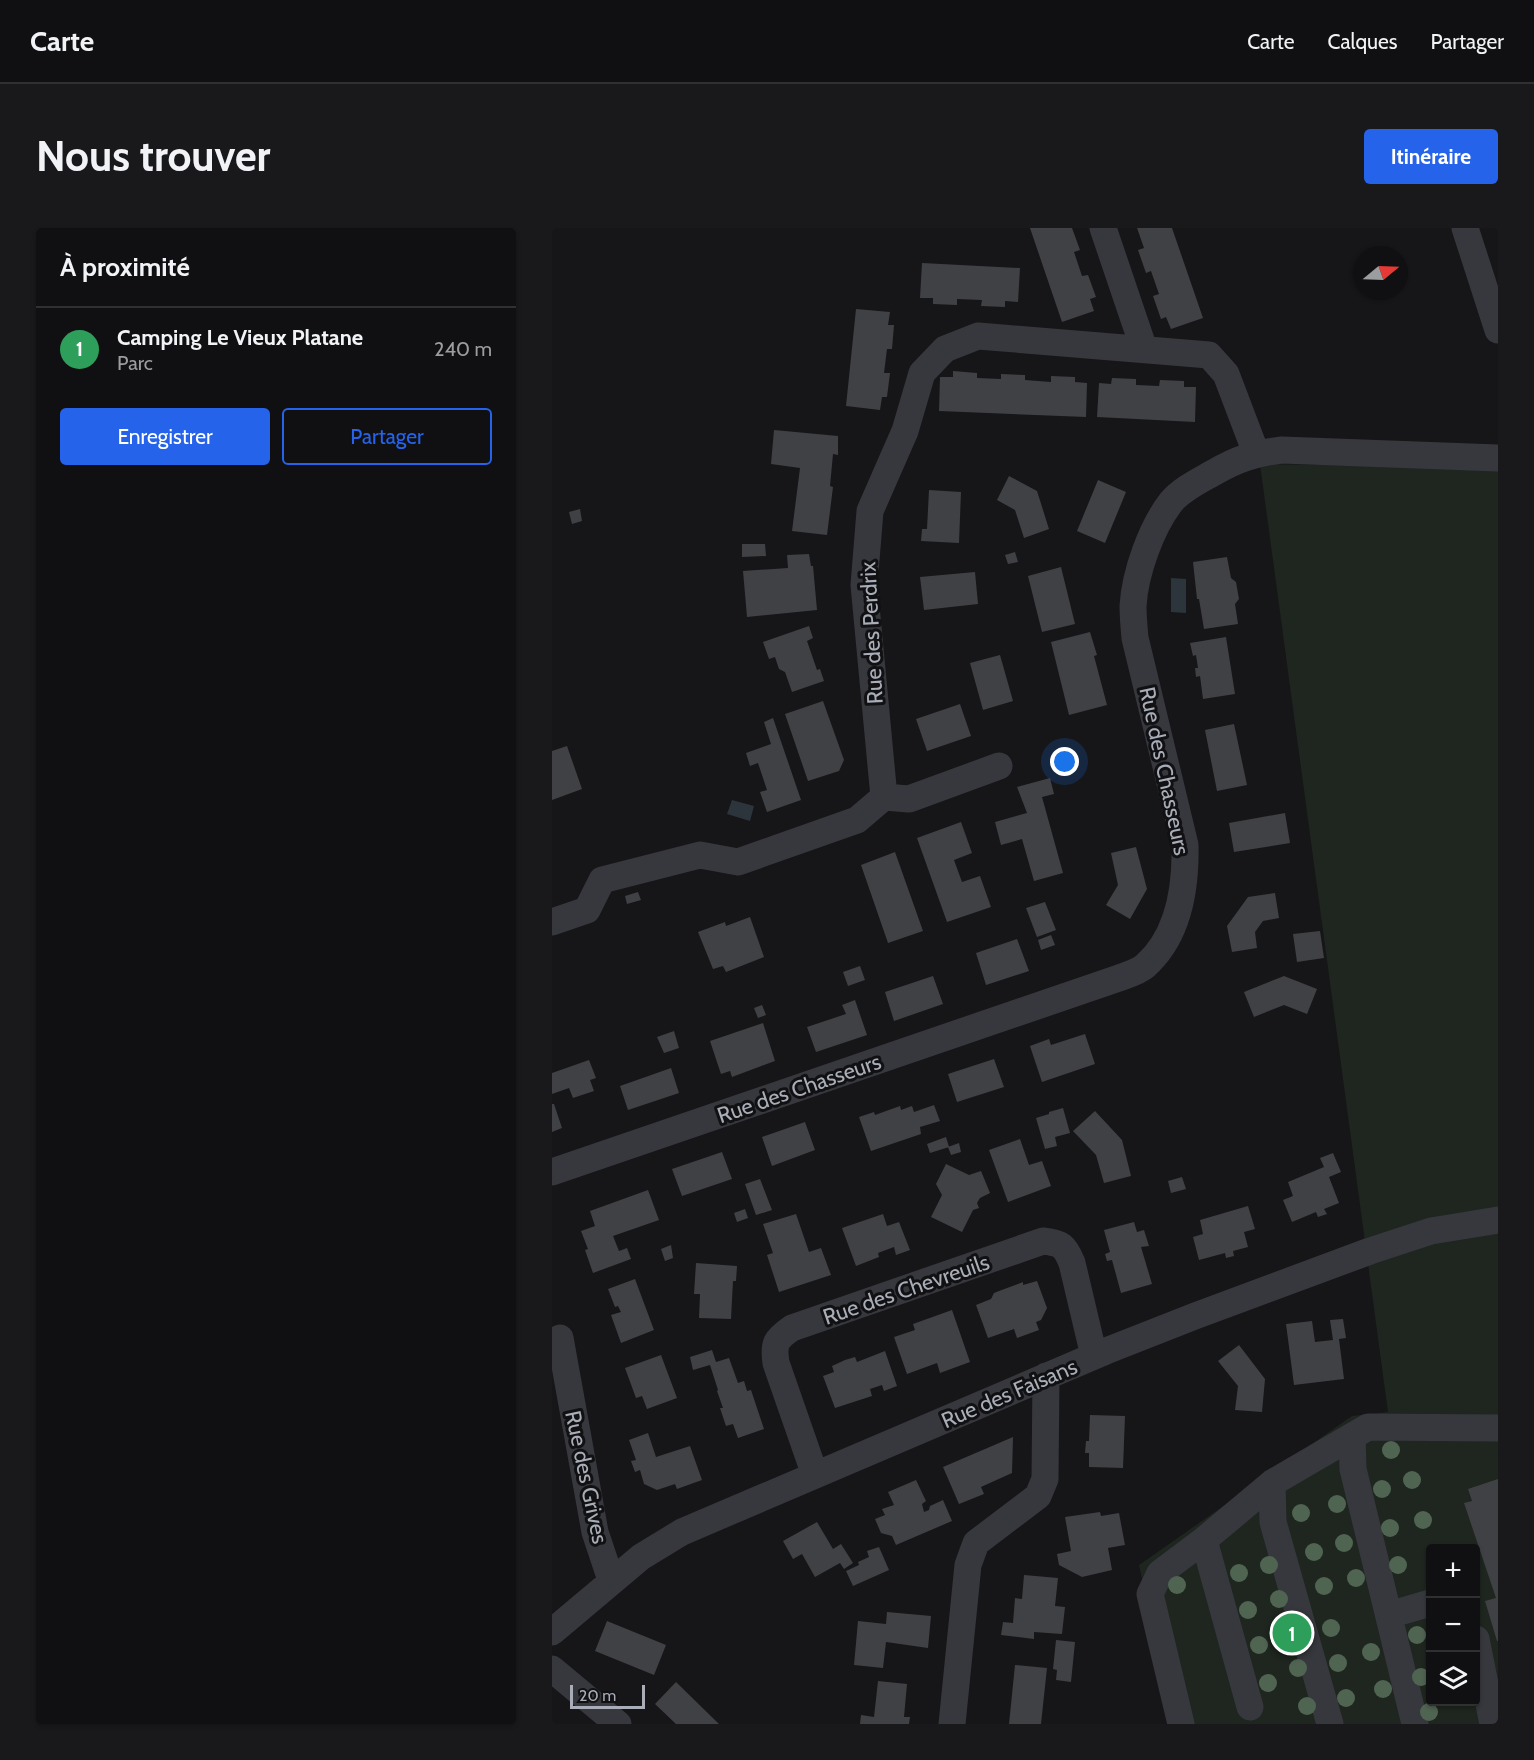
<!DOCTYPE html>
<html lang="fr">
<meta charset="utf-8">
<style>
:root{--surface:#101012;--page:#19191b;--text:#f1f3f6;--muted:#9c9d9f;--line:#303032;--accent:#2563eb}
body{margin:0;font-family:Cabin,sans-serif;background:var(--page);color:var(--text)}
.controls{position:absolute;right:18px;bottom:18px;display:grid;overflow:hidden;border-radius:6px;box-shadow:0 2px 4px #0004}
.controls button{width:54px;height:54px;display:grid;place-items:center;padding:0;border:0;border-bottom:2px solid var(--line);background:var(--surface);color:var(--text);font:30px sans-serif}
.compass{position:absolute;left:802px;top:18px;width:54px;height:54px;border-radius:50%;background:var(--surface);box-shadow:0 2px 4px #0004;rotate:71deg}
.scale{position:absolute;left:18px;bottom:15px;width:75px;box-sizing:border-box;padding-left:6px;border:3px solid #a8adb8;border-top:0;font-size:16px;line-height:21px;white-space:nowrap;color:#a8adb8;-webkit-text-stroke:4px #111113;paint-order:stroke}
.you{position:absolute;left:513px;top:534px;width:21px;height:21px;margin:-15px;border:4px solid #fff;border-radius:50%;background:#1a73e8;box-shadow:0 0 0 9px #1a73e833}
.badge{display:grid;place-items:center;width:39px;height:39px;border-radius:50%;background:var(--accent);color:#fff;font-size:20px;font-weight:700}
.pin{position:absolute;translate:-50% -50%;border:3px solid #fff;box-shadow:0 2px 6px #0006}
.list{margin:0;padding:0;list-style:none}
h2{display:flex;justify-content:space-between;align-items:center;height:78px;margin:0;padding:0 24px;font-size:26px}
h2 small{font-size:20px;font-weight:400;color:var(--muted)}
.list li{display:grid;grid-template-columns:39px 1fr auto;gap:18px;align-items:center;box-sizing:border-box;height:84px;padding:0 24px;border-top:2px solid var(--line)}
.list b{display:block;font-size:22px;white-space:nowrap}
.list p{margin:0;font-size:20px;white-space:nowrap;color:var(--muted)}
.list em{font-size:20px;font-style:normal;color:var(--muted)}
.actions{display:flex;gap:12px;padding:18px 24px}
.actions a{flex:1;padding:14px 0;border:2px solid var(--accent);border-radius:6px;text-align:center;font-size:21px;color:var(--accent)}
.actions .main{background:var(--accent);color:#fff}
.icon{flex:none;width:33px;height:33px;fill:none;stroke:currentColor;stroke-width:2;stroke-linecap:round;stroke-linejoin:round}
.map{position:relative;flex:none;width:946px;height:1496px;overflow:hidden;border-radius:6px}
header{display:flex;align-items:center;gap:36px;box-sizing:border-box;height:84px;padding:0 30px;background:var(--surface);border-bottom:2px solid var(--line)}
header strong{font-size:28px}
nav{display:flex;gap:33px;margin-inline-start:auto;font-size:21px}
.intro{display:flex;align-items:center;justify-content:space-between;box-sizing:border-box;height:144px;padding:0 36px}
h1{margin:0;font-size:42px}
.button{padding:15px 27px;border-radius:6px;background:var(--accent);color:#fff;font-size:21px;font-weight:700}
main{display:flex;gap:36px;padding:0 36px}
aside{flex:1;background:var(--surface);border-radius:6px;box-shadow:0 2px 4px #0004}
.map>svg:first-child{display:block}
.green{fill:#1e261f;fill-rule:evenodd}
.water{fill:#2c353c}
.building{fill:#404145}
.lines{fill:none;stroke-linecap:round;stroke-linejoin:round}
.minor{stroke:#37383d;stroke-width:27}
.tree{fill:#506452}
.labels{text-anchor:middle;stroke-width:6;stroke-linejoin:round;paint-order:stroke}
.street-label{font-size:22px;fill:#a8adb8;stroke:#111113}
</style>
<header>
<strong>Carte</strong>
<nav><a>Carte</a><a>Calques</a><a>Partager</a></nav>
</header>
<div class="intro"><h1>Nous trouver</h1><a class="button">Itinéraire</a></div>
<main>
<aside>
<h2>À proximité<small></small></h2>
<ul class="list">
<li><span class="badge" style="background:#2e9e5b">1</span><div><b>Camping Le Vieux Platane</b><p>Parc</p></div><em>240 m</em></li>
</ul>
<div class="actions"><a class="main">Enregistrer</a><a>Partager</a></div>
</aside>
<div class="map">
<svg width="946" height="1496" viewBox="0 0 946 1496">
<rect width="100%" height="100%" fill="#161618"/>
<path class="green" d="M708,236L946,239V1496H622L587,1337L800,1188L836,1184ZM878,1320H924V1474H878Z"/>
<path class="water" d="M619,350L634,351V385L619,384Z
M180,572L202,578L198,593L175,586Z"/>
<path class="building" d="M478,0H520L528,22L522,24L530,48L536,47L544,69L538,71L542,83L510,94Z
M585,0H620L651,90L619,101L614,89L609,91L601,68L607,66L599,43L594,45L586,22L592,20Z
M370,35L468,40L466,74L453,73V79L429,78L430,72L405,71V77L381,76V70H368Z
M304,81L338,84L336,97H342L340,121H335L332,145H338L335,169H330L328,182L294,178Z
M401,143L425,145V150L449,151V146L473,147V152L499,154V148L523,149V154L535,155L534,189L387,183L388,149H401Z
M560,150L584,151V157L607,158L608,152L632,153V159H644L643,194L545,189L547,155L559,156Z
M222,202L286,208V227L281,226L278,258L281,259L275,307L240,303L248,240L219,236Z
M457,248L485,263L497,301L472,310L463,282L445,272Z
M546,252L574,264L553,315L525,303Z
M377,262L409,264L407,315L369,313L370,301H375Z
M28,281L30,293L20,296L17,284Z
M190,316H213L214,328L190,329Z
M463,324L466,334L456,336L453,327Z
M257,326L259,338H261L265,382L195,389L191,343L236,340L235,327Z
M675,329L679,350L684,354L687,371L683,376L686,396L652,401L647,371H645L641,334Z
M509,339L523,396L490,404L476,348Z
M423,344L426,376L372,382L368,349Z
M257,398L261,410L255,413L265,442L268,441L272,453L240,464L233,444L227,441L223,429L217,431L211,414Z
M538,404L545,427L542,428L555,477L517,487L499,414Z
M674,409L683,466L651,471L648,448L644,449L643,440H646L644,427L641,428L638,415Z
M448,427L461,473L431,482L418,435Z
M271,473L292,532L287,543L256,553L233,486Z
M408,476L419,508L375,523L364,491Z
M221,490L249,572L215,584L208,564L215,562L206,535L198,538L194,525L219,516L212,494Z
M682,496L695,557L665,563L653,502Z
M15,518L30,561L0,572V523Z
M498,550L502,566L490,569L511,645L482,653L470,611L449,617L443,594L475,585L465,559Z
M733,585L738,615L682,624L677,595Z
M409,594L420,625L402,632L410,654L428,648L439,679L395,694L365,610Z
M584,619L595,661L578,691L554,677L566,657L559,625Z
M343,624L371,703L336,715L309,637Z
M86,664L89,672L75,676L73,668Z
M723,665L727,690L711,693L703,704L705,720L680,724L675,698L696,669Z
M493,674L504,702L485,709L474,680Z
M198,689L212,729L174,744L171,738L161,741L146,704L173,694L174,698Z
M768,703L772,730L745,734L741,706Z
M499,707L503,717L489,722L486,712Z
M465,711L477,743L434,757L424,725Z
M308,738L313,752L296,758L291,744Z
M381,748L391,776L342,793L333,764Z
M732,748L765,761L755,786L732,777L702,789L692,764Z
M303,772L315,807L264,824L255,799L294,786L290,777Z
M210,777L214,787L206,790L202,780Z
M211,795L223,833L180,849L178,843L169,846L158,813Z
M122,803L127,820L112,825L105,809Z
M533,806L543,836L490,854L478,818L497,811L499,817Z
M442,831L452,859L405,874L396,846Z
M37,832L44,850L38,852L42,863L21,870L17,860L0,866V845Z
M119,840L127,865L76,882L68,858Z
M0,876H2L10,900L0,904Z
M382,877L388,893L368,899L369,906L319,923L307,889L322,884L323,887L348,878L349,882L360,878L362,884Z
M511,880L518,905L503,909L505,918L493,921L484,890L497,886V884Z
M543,883L570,912L579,948L552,955L544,927L521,903Z
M253,894L263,922L220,938L210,909Z
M394,909L397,919L378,925L375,916Z
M468,911L477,937L490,933L499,958L456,974L437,922Z
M407,915L409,924L399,927L396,919Z
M170,924L180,951L130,968L120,941Z
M781,925L789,944L777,949L787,975L772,981L775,986L766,989L764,984L740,994L731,972L741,968L736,954L772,939L768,930Z
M394,936L417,947L429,943L438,965L428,970L425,975L427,980L421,982L410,1004L379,989L390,967L384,956Z
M630,949L634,961L619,965L616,953Z
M208,951L220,982L204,987L193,956Z
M96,962L107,992L61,1008L67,1023L75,1020L79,1031L41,1045L33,1022L36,1021L29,1003L43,998L38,983Z
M696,978L703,1001L692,1004L696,1019L681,1023L682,1028L674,1030L673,1025L647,1032L641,1009L651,1006L648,992Z
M193,981L196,990L185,994L182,985Z
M244,986L257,1024L269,1020L279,1047L227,1064L215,1027L221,1025L211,996Z
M331,986L335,998L347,994L358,1022L344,1027L342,1019L326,1025L327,1029L304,1038L290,1000Z
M582,994L585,1004L592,1002L597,1018L589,1019L600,1056L569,1065L560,1032L555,1033L553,1026L558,1024L552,1002Z
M119,1017L121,1030L113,1033L109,1021Z
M144,1035L185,1038L184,1053H181L179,1091L147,1090L148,1066H142Z
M83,1051L102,1102L69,1115L59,1087L69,1084L66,1078L63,1079L56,1061Z
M485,1053L495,1080L489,1092L484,1094L487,1102L465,1110L462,1101L436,1110L424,1077L439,1071L442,1065L447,1063L471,1054V1057Z
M400,1082L418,1134L388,1145L385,1135L355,1146L342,1109L363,1102L361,1096Z
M791,1091L794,1110L787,1111L792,1151L742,1157L734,1096L760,1093L763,1114L781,1112L778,1092Z
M687,1117L713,1151L710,1184L683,1182L686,1158L666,1133Z
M160,1122L164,1134L177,1130L186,1155L192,1153L195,1163L199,1162L212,1201L186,1210L181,1196L174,1198L168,1180H171L165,1163L166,1162L158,1137L141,1142L138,1129Z
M333,1123L345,1158L332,1163L330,1157L318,1161L320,1168L283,1180L271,1148L282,1144L280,1138L293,1132L303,1129L305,1134Z
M109,1127L125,1170L95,1181L90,1168L84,1170L73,1140Z
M538,1187L573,1188L571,1240L537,1239V1225H533L534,1213H537Z
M96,1205L104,1229L138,1218L150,1252L125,1261L123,1256L105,1262L92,1256L88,1242L83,1244L79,1233L84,1232L77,1212Z
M461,1209L460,1245L429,1259L432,1266L407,1276L391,1239Z
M946,1251V1413H945L933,1373L944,1370L912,1275L920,1273L916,1261Z
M364,1252L374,1273L370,1276L372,1284L377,1282L378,1278L391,1272L400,1293L344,1317L340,1308L329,1305L323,1291L333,1287L330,1281L342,1277L336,1264Z
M548,1284L549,1288L567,1285L573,1317L556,1320L560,1342L530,1349L507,1337L505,1326L519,1323L513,1289Z
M265,1294L281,1321L289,1316L301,1335L292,1341L288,1335L263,1349L250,1326L241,1331L231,1313Z
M327,1319L337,1342L301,1358L294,1343L307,1337L306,1334L317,1329L315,1323Z
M472,1347L506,1350L503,1378L513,1379L510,1406L482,1404V1411L449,1407L451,1394L461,1395L463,1370L470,1371Z
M335,1384L379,1388L376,1420L334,1414L331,1440L302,1437L306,1393L334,1396Z
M55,1393L114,1417L102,1447L43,1423Z
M504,1412L523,1414L519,1454L504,1452L505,1442L501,1441Z
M463,1437L495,1440L489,1496H457Z
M326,1453L355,1456L352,1489H358L357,1496H308L309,1487L322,1489Z
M124,1454L167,1496H124L103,1476Z"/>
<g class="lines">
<path class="minor" d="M551,0L592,121
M913,0L946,102
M332,569L312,357L318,283L353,203L370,145L393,121L426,108L657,127L674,146L704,225
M332,569L357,571L447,538
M0,694L35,682L50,652L148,627L186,634L305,592L332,569
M0,944L567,750C575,747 586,744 593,738C627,708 634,660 633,617L583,410C582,399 581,388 581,378C583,345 599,300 619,274C630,261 647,253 661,245C685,231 703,225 730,222L946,230
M8,1110L43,1304L59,1352
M800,1209L801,1241L863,1496
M263,1247L224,1135C221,1115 224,1111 240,1100L491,1013C510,1015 513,1018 520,1035L542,1128
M720,1255L721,1294L778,1496
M652,1312L698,1479
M837,1387L878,1375
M0,1404L89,1329L130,1304L554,1123L643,1088L818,1023L879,1003L946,992
M924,1411L941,1496
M0,1441L66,1496
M400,1496L416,1337L424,1315L486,1268L493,1251L494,1148
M629,1496L598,1366L608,1345L652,1312L720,1255L816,1199L946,1200"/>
</g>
<g class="tree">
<circle cx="839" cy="1222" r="9"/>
<circle cx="860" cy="1252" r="9"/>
<circle cx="830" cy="1261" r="9"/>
<circle cx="785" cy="1276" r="9"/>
<circle cx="749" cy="1285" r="9"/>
<circle cx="871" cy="1292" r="9"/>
<circle cx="838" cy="1300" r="9"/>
<circle cx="792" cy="1315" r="9"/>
<circle cx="762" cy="1324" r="9"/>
<circle cx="717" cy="1337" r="9"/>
<circle cx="846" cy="1337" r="9"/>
<circle cx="687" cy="1345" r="9"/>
<circle cx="804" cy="1350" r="9"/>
<circle cx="625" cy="1357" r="9"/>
<circle cx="772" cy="1358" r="9"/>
<circle cx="727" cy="1371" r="9"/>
<circle cx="696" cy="1382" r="9"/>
<circle cx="779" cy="1400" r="9"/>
<circle cx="865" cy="1407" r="9"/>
<circle cx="736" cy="1409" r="9"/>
<circle cx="707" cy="1417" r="9"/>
<circle cx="819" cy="1424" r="9"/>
<circle cx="786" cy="1435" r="9"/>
<circle cx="746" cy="1440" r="9"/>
<circle cx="869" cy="1449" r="9"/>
<circle cx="716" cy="1455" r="9"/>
<circle cx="831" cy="1461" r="9"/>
<circle cx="794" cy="1470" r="9"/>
<circle cx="755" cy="1478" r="9"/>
<circle cx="877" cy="1484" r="9"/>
</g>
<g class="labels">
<g class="street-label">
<text transform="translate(319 405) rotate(-93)" y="8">Rue des Perdrix</text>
<text transform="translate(613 543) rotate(78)" y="8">Rue des Chasseurs</text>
<text transform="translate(247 860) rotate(-19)" y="8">Rue des Chasseurs</text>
<text transform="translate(354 1061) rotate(-19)" y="8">Rue des Chevreuils</text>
<text transform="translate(457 1165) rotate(-23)" y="8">Rue des Faisans</text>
<text transform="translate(35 1249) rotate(78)" y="8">Rue des Grives</text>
</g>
</g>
</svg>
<div class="controls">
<button>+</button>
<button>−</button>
<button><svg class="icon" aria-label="layers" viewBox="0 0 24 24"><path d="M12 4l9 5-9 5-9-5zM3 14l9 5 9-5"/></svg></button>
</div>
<svg class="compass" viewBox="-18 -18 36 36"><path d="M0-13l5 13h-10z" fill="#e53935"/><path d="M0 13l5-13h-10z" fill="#9c9d9f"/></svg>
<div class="scale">20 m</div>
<div class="you"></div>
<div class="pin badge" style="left:740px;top:1405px;background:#2e9e5b">1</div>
</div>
</main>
